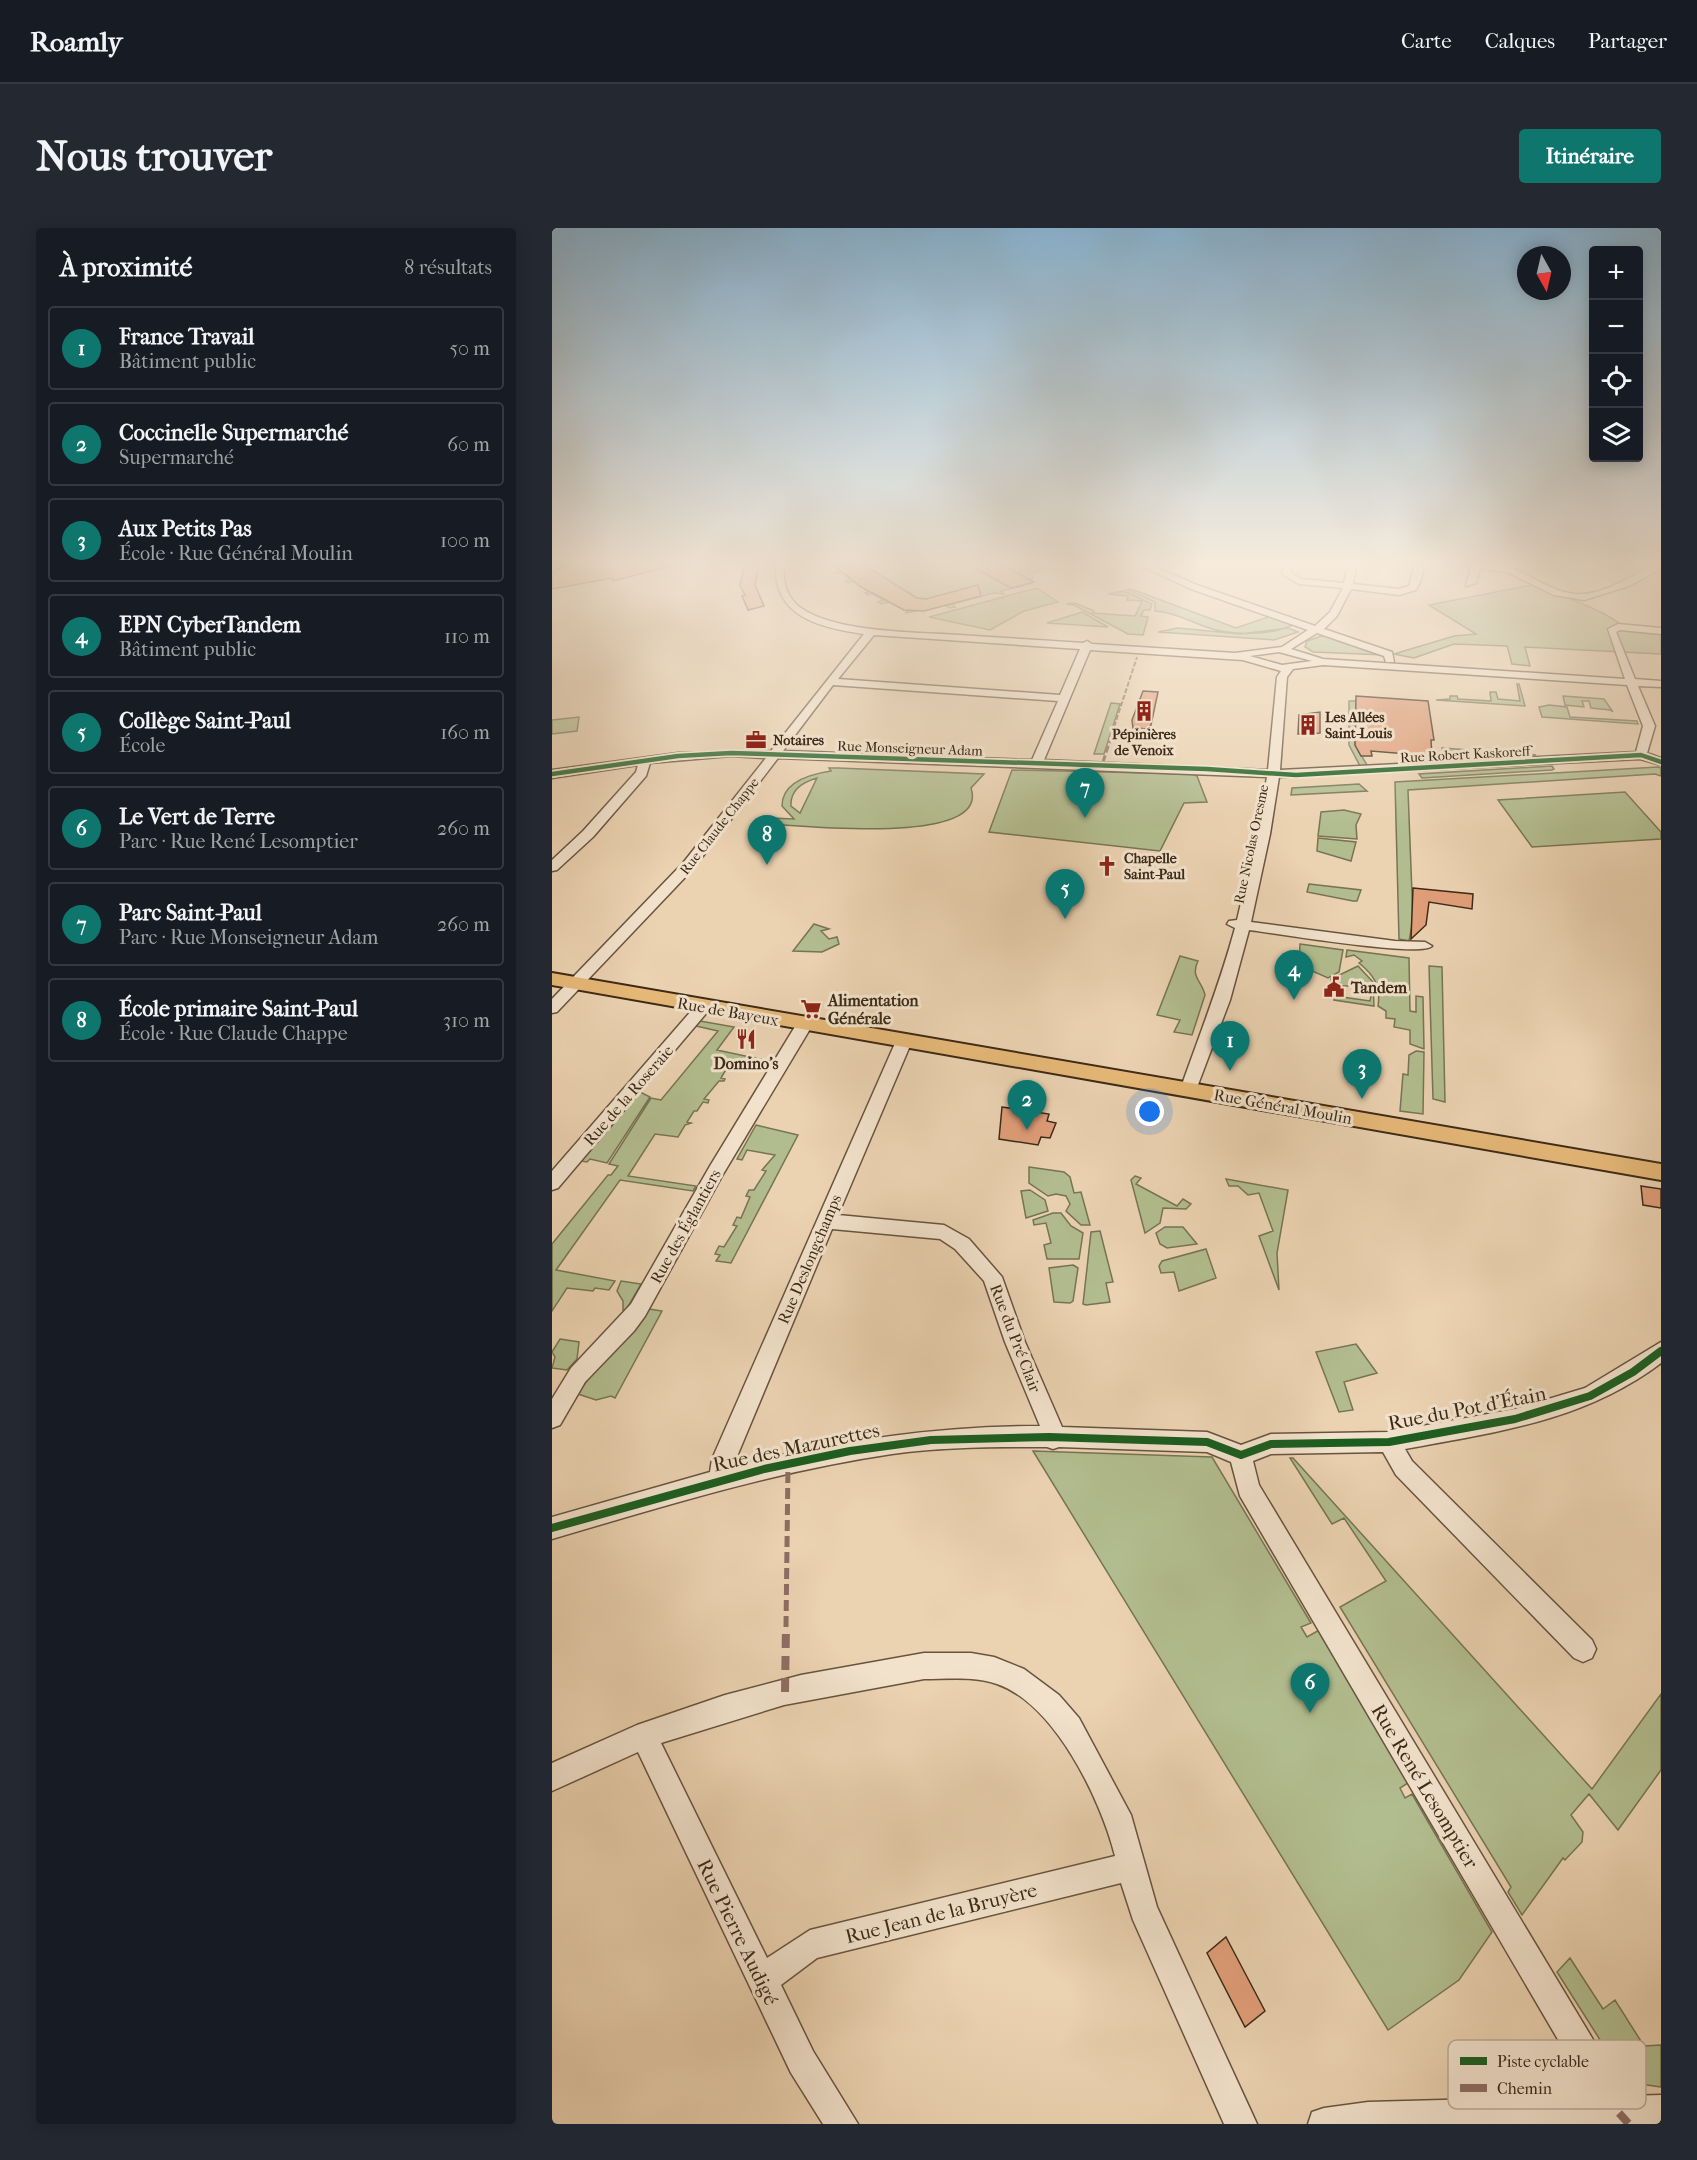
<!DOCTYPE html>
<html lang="fr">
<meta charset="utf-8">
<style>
:root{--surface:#171b24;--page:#242831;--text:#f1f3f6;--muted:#9ea1a6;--line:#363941;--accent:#0f766e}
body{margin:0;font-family:"IM FELL French Canon",serif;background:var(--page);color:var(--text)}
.controls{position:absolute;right:18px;top:18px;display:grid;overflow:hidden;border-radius:6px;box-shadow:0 3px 15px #0003}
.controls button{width:54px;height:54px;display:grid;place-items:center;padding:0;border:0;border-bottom:2px solid var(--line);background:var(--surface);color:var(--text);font:30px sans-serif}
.compass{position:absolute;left:965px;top:18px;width:54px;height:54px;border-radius:50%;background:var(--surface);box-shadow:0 3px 15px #0003;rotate:172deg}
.you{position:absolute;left:598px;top:884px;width:21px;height:21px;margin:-15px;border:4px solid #fff;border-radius:50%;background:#1a73e8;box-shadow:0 0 0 9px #1a73e833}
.badge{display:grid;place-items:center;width:39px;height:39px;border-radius:50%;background:var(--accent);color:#fff;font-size:20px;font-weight:700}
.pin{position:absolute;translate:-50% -50px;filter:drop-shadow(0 2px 3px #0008)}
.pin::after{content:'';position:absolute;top:32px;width:21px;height:18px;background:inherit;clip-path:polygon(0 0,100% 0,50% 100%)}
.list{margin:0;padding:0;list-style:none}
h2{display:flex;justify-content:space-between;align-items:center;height:78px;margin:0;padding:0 24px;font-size:26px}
h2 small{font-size:20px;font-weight:400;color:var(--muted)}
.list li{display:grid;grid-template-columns:39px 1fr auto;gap:18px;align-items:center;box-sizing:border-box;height:84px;margin:0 12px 12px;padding:0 12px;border:2px solid var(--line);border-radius:6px}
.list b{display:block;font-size:22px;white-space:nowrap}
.list p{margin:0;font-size:20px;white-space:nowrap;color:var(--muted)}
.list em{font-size:20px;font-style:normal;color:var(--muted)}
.icon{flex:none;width:33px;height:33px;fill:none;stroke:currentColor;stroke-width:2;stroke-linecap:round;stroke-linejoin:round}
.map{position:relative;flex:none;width:1109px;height:1896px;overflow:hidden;border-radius:6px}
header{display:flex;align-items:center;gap:36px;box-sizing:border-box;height:84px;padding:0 30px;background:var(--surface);border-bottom:2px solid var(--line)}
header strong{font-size:28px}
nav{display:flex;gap:33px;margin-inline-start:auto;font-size:21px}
.intro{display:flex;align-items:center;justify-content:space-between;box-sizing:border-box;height:144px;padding:0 36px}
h1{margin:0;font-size:42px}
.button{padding:15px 27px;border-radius:6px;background:var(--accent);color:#fff;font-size:21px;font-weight:700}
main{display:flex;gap:36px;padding:0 36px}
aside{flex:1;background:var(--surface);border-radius:6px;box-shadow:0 3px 15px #0003}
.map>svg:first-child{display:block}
.green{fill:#b2bd8f;stroke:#777454;stroke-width:1.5;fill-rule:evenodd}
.building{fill:#e19e79;stroke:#3c2a18;stroke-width:1.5}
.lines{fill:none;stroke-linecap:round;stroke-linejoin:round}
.minor-casing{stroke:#68543e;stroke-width:3}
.major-casing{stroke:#3c2a18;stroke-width:4}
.minor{fill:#f2e2cc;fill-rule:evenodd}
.major{fill:#e6b978;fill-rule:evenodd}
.quiet-far3{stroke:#8d6e63;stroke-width:2;stroke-dasharray:5 2;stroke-linecap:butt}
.quiet-far2{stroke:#8d6e63;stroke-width:3;stroke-dasharray:7 3;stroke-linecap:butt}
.quiet-far1{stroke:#8d6e63;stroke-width:5;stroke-dasharray:11 5;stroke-linecap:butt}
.quiet{stroke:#8d6e63;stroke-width:8;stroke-dasharray:14 8;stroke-linecap:butt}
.cycleway-far1-casing{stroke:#f2e2cc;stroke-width:8}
.cycleway-casing{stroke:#f2e2cc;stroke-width:11}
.cycleway-far1{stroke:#1b5e20;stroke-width:4.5}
.cycleway{stroke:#1b5e20;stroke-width:8}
.labels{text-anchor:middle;stroke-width:6;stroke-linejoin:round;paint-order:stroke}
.far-poi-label{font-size:14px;font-weight:bold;fill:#3c2a18;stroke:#f2e2cc;text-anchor:start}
.far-street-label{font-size:14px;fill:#3c2a18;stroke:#f2e2cc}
.poi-label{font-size:16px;font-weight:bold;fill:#3c2a18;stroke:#f2e2cc;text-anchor:start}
.street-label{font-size:16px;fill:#3c2a18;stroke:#f2e2cc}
.near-street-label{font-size:20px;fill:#3c2a18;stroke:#f2e2cc}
.key{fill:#f2e2cc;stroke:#bbab96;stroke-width:1.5}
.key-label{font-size:16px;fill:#3c2a18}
</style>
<header>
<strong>Roamly</strong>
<nav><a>Carte</a><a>Calques</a><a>Partager</a></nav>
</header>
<div class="intro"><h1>Nous trouver</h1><a class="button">Itinéraire</a></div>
<main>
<aside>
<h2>À proximité<small>8 résultats</small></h2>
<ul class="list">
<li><span class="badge">1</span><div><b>France Travail</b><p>Bâtiment public</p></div><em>50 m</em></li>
<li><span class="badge">2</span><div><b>Coccinelle Supermarché</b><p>Supermarché</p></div><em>60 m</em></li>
<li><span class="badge">3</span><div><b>Aux Petits Pas</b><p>École · Rue Général Moulin</p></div><em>100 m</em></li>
<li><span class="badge">4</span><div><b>EPN CyberTandem</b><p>Bâtiment public</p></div><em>110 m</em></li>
<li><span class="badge">5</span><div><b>Collège Saint-Paul</b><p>École</p></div><em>160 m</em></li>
<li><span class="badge">6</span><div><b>Le Vert de Terre</b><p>Parc · Rue René Lesomptier</p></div><em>260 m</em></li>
<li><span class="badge">7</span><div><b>Parc Saint-Paul</b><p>Parc · Rue Monseigneur Adam</p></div><em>260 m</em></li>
<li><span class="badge">8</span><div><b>École primaire Saint-Paul</b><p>École · Rue Claude Chappe</p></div><em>310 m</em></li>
</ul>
</aside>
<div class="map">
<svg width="1109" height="1896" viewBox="0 0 1109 1896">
<rect width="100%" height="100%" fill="#ebd2b1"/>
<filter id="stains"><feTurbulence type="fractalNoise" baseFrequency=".00333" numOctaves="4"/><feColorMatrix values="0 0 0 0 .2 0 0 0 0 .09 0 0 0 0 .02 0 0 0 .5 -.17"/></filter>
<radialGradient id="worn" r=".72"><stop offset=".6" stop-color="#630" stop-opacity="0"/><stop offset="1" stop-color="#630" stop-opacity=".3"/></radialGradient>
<path class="green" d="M279,334H469L495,340L479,346L481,348L478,356L449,363L452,366L442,365L400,376L403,379L398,380L393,377L354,385L355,383L337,374L329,376L326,374L332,372L321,366L316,367L313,365L317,364L302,353L296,355L293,353L298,351L291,345H281L288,343Z
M985,356C1004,367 1063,385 1072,401L1109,405V426L973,419L978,438L960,436L955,418L902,416L862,430L842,426L902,408L924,406L877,377Z
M485,360L506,374L472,383L438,402L377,389Z
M579,361L684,400L719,388L743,396C719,408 679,408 654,399C636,392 619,384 603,383V374L575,362Z
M572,363L600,376L598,382H592L589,388L596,389L591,407L576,406L522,377L514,376L523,375L542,383L541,385L583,388L590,373L575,372L576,368L556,366Z
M530,384L556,399L495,395Z
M626,400L688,406L736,400L746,404L722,412L606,404Z
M772,407L833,427L761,424L753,419L755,413Z
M965,456H967L973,478L884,472L898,471V468H905L906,471L939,473L938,464H944L946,471L968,473Z
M1011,468L1052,471L1061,484L1058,482L1039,480L1037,473H1030L1032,479L1013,477Z
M797,473H804L803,517L815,537L808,538L797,517Z
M559,475L568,476L552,526H542Z
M997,477L1015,479L1018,489L1085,493L1086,496L990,489L987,479Z
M27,489L25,503L0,506V492Z
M890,520L984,527L892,533Z
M1000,538L1002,541L1000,542L870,550L867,546Z
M1106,539L1109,540V548L1103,546L856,562L861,692L857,713L847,711L843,554Z
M277,540H286L432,546L419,560C439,619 247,597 216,596L219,590L242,591L230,578C230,554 259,546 279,543ZM265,550L248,585L239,578C238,562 251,554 265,550Z
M460,542L640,546L645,548L655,574L632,575L608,623L437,604Z
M807,556L815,563L739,567L740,560Z
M1073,564L1109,604V611L980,619L946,572Z
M792,582L809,586L804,597L805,611L766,608L769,584Z
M766,610L804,614L799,633L765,623Z
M757,656L809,662L805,673H801L755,664Z
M262,696L277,701L269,703L277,711L285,709L287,716L270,724L241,723Z
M748,716L791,722L787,744L776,750L758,742V738L747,736Z
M795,722L857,730L858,783L864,784V768L871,769L872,821L858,816V802L842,799L843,791L834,790V783L826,778C829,758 822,747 807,735L810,733L802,727L794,729Z
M628,728L646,733C638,749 650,753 653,767L640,807L622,804L628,792L605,787Z
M806,738L821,754L822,778L782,772L783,760L791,761L790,769L818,773L820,762L814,761V758L800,756L799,758H782L779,751Z
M877,738L890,739L893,874L881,871Z
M148,793L182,799L165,822L217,833L214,838L186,834L182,839L176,838L169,850L173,851L172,853H167L152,871L157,872L156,875L151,874L145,883H142L135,894L139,895L133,897L126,909L103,906L76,948L144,958L141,963L68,952L4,1042L63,1053L57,1062L43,1060L41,1063L15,1060L0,1083V1016L56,947H59L66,938L57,936L99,870L109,872L166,803L144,798Z
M864,823L872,824L871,886L848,883L851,846L856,847L857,827Z
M88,864L98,869L55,935L38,931L35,934L29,933Z
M204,897L246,907L179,1035L164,1033L168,1027L163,1026L167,1018L172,1019L185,998L181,997L185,989L189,990L198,969L194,968L197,962H202L214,943L210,942L223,927L195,922L190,932L185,931Z
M477,939L512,944L518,949L522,965L529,964L538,997H529L514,983L518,976L514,968L504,966L496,968L477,955Z
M583,948L589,950L584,956L625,978L631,971L639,976L634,981L611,980L608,995L593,1005L579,952Z
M674,951L736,962L725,1025L727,1062L707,1008L721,1003L707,965L696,967L686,958H677Z
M478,962L493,972L496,983L474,990L469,963Z
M501,985H509L519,998L531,1005L527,1031H495L492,1017L499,1015L494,995L482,997L481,992Z
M613,999H631L645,1016L615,1020L608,1016L604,1005Z
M548,1003L561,1054L554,1055L558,1074L534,1077L531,1076L539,1004Z
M654,1021L664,1050L627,1063L622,1044L609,1045L607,1038L610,1033Z
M521,1037L526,1040L521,1073L518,1075L502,1074L497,1040Z
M69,1053L89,1056L74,1082H71V1073L65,1063Z
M97,1081L110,1083L63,1170L59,1168L44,1172L26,1166C45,1134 77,1113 97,1081Z
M8,1111L27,1114L25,1131L15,1142L0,1140L3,1129L0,1124Z
M804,1116L825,1145L792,1154L801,1182L787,1184L764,1124Z
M481,1223L660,1229L759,1395L749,1399L755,1409L769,1401L859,1553L848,1560L853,1570L860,1566L940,1704L907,1752L836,1802Z
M738,1230H741L1040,1561L1109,1466V1542L1066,1602L1037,1566L1019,1587L1031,1604L1030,1614L1013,1632L1011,1630L970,1687L956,1664L959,1659L788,1379L834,1353L792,1290L780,1296Z
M1018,1730L1051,1781L1063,1772L1092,1818L1109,1817V1859L1081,1855L1069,1845L1005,1744Z"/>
<path class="building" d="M15,334H117L118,338L61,353L60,350L0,361V346Z
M193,334H208L203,357L212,378L196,382L190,368L193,367L188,358Z
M278,334H307L365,370L374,371L426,357L429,368L372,383L352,382L309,359Z
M412,334H444L482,354L459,360Z
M591,463L606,464L599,497L596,501L581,500L580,492Z
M804,468L876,473L882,512H879L880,528L819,523L820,528H809L803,517Z
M768,484V505L746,506L747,487Z
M861,660L921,666L920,681L877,674L874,697L859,711Z
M450,879L497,886L495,893L504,895L498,910L489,909L486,917L447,911Z
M1089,958L1109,961V980L1091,977Z
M674,1709L713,1783L693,1799L655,1725Z"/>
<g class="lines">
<g class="minor-casing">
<path id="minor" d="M224,334H232C231,350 232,364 244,376C276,405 364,404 407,407C448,410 490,412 531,415L535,413L540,416L683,425L730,419L756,402L639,361L581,334H591L645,357L763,398L778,384L791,360L747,356L730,346L732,334H740L739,345L749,351L792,355L797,334H805L801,356L847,361L857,358L864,334H872L869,352L864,362L847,367L799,361L785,388L772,401L840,424L842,434H834L832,428L765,405L739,421L771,431L1073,451L1056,401L1066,396L1109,400V406L1068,402L1064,404L1083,451L1109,453V459L1086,458L1103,498L1095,525L1109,530V537L1088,531L727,549L718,606L699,694L843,713L873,714L880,718C870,730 722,705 697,702L678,772L644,862L636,868L628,862C647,808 668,756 683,700L675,696L677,693L685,692L705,606L715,549L226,530L141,641L5,784L0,785V771L131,635L214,530L179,528L98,535L94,548L41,609L5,642L0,643V632L31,603L84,544L86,537L0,550V542L126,525L219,523L312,406C267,399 220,389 224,334ZM322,407L528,421L508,467L286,451ZM538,422L691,432L729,443L725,449L716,542L492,532ZM727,424L760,433L730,437L698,428ZM771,437L1075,457L1091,498L1084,524L728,542L735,449L741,441ZM281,457L506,473L480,532L231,523Z
M903,334C921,333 944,334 962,341C984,350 1006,368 1031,366C1059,364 1083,344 1109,335V341L1077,358L1032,372L1002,367L955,344L928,340L924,355L914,358L919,339Z
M152,773L157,774L160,778L157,782L6,960L0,962V943L147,774Z
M253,791L261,796L170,948L93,1088L82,1103L33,1154L8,1197L0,1200V1171L19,1140L79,1076L158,938L247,792Z
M352,808L360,813L286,987L392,997L417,1011L450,1049L473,1114L510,1199L655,1204L689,1217L719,1206L837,1204L963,1181L1033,1160L1109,1114V1135C1032,1193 945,1204 853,1221L860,1233L1040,1412L1044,1421L1040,1430L1031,1434L1022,1430L844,1247L831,1224L719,1226L701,1233L707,1257L1075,1868L1109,1867V1896H756L760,1884L772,1880L816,1874L1039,1868L688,1268L679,1234L655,1224L507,1219L501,1221L495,1219C443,1219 391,1219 340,1226C224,1243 112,1278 0,1311V1289L158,1244L160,1231L344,813ZM280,1001L388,1011L403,1021L432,1053L453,1114L488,1198C383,1198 283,1213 181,1238Z
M372,1425H419L442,1429L472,1441L507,1467L527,1490L579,1587L605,1679L705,1896H672L581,1692L569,1655L265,1730L229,1757L261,1823L306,1896H271L239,1845L86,1524L0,1563V1535L85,1497L173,1467L249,1447ZM372,1451C396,1451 422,1448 445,1456C503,1476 549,1572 563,1628L258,1702L215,1730L109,1515L232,1477Z"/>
</g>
<g class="major-casing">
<path id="major" d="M0,745L1109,936V952L0,757Z"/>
</g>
<use href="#minor" class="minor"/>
<use href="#major" class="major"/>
<path class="quiet-far3" d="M560,505L585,429"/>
<path class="quiet-far2" d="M551,534L561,503"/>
<path class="quiet-far1" d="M234,1399L236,1236"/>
<path class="quiet" d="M233,1464L234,1398
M1067,1885L1077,1896"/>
<g class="cycleway-far1-casing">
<path id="cycleway-far1" d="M0,546L126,528L179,525L655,541L744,547L1089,527L1109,534"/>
</g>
<g class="cycleway-casing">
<path id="cycleway" d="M0,1300L212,1241L298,1223L379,1212L497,1209L655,1214L689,1227L719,1216L837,1214L963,1191L1038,1168L1081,1144L1109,1123"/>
</g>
<use href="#cycleway-far1" class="cycleway-far1"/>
<use href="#cycleway" class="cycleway"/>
</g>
<linearGradient id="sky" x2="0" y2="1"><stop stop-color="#89b5d4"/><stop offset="0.56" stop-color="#f6ebdc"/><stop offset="1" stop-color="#f6ebdc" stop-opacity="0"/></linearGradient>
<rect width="1109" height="599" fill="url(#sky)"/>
<defs>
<g id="building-bare" transform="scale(1.62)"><path d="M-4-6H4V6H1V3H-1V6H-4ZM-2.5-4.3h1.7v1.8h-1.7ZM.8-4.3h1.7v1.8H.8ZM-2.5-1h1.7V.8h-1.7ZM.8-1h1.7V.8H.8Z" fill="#8f2418" stroke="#f2e2cc" stroke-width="2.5" paint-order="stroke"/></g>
<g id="office-bare" transform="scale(1.62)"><path d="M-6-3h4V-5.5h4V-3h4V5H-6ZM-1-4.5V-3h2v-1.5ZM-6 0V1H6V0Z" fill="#8f2418" stroke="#f2e2cc" stroke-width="2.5" paint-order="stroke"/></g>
<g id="church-bare" transform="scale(1.62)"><path d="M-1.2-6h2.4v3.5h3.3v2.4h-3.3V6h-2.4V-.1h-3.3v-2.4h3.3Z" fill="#8f2418" stroke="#f2e2cc" stroke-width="2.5" paint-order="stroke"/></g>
<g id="civic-bare" transform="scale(1.62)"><path d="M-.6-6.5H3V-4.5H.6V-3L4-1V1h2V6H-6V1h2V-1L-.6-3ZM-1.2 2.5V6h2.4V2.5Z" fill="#8f2418" stroke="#f2e2cc" stroke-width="2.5" paint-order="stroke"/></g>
<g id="supermarket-bare" transform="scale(1.62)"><path d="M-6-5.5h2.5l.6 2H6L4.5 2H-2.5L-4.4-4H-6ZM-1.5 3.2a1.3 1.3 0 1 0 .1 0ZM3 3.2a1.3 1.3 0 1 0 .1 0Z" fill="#8f2418" stroke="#f2e2cc" stroke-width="2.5" paint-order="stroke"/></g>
<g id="restaurant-bare" transform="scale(1.62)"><path d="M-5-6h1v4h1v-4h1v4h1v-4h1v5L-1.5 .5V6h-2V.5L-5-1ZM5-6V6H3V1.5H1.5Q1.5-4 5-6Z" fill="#8f2418" stroke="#f2e2cc" stroke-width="2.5" paint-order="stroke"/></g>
</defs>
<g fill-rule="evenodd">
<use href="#building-bare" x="592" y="483"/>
<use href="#building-bare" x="756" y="497"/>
<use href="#office-bare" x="204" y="512"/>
<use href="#church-bare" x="555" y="638"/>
<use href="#civic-bare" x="782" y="759"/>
<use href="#supermarket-bare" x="259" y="781"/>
<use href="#restaurant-bare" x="194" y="811"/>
</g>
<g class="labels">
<g class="far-poi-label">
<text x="773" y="494">Les Allées<tspan x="773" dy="16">Saint-Louis</tspan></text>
<text x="592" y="511" text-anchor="middle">Pépinières<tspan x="592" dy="16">de Venoix</tspan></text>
<text x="221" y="517">Notaires</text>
<text x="572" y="635">Chapelle<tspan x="572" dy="16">Saint-Paul</tspan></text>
</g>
<g class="far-street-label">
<text transform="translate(358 520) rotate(2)" y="5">Rue Monseigneur Adam</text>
<text transform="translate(913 526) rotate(-3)" y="5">Rue Robert Kaskoreff</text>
<text transform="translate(167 598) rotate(-52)" y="5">Rue Claude Chappe</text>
<text transform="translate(699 616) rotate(-78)" y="5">Rue Nicolas Oresme</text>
</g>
<g class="poi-label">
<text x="799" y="765">Tandem</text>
<text x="276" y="778">Alimentation<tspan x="276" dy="18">Générale</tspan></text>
<text x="194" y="841" text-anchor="middle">Domino's</text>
</g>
<g class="street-label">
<text transform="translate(176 783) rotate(10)" y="6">Rue de Bayeux</text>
<text transform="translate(76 867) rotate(-49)" y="6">Rue de la Roseraie</text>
<text transform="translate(731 878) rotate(10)" y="6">Rue Général Moulin</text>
<text transform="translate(133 998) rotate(-61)" y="6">Rue des Églantiers</text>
<text transform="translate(257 1031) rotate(-67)" y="6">Rue Deslongchamps</text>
<text transform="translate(464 1110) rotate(69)" y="6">Rue du Pré Clair</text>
</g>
<g class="near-street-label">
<text transform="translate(915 1180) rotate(-11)" y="7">Rue du Pot d'Étain</text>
<text transform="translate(244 1219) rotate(-12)" y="7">Rue des Mazurettes</text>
<text transform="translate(873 1558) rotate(59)" y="7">Rue René Lesomptier</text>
<text transform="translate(389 1685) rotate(-14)" y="7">Rue Jean de la Bruyère</text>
<text transform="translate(186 1704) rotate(64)" y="7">Rue Pierre Audigé</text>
</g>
</g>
<rect x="896" y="1812" width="198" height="69" rx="9" class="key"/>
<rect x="908" y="1829" width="27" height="8" fill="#1b5e20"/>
<rect x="908" y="1856" width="27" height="8" fill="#8d6e63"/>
<g class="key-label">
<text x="945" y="1839">Piste cyclable</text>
<text x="945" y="1866">Chemin</text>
</g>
<rect width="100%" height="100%" filter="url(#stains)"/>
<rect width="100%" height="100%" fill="url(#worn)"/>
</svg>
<div class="controls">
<button>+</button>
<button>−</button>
<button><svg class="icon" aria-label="locate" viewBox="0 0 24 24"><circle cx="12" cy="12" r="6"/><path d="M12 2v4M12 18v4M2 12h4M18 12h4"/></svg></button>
<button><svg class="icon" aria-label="layers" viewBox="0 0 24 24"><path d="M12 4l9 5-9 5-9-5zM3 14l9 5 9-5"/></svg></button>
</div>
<svg class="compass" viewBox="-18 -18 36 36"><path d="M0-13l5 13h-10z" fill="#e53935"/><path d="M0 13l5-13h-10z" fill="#9ea1a6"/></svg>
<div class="you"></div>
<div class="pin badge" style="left:678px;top:843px">1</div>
<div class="pin badge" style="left:475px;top:902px">2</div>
<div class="pin badge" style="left:810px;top:871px">3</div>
<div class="pin badge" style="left:742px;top:772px">4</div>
<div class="pin badge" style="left:513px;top:691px">5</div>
<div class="pin badge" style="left:758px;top:1485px">6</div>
<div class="pin badge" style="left:533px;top:590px">7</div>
<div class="pin badge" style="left:215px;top:637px">8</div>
</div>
</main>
